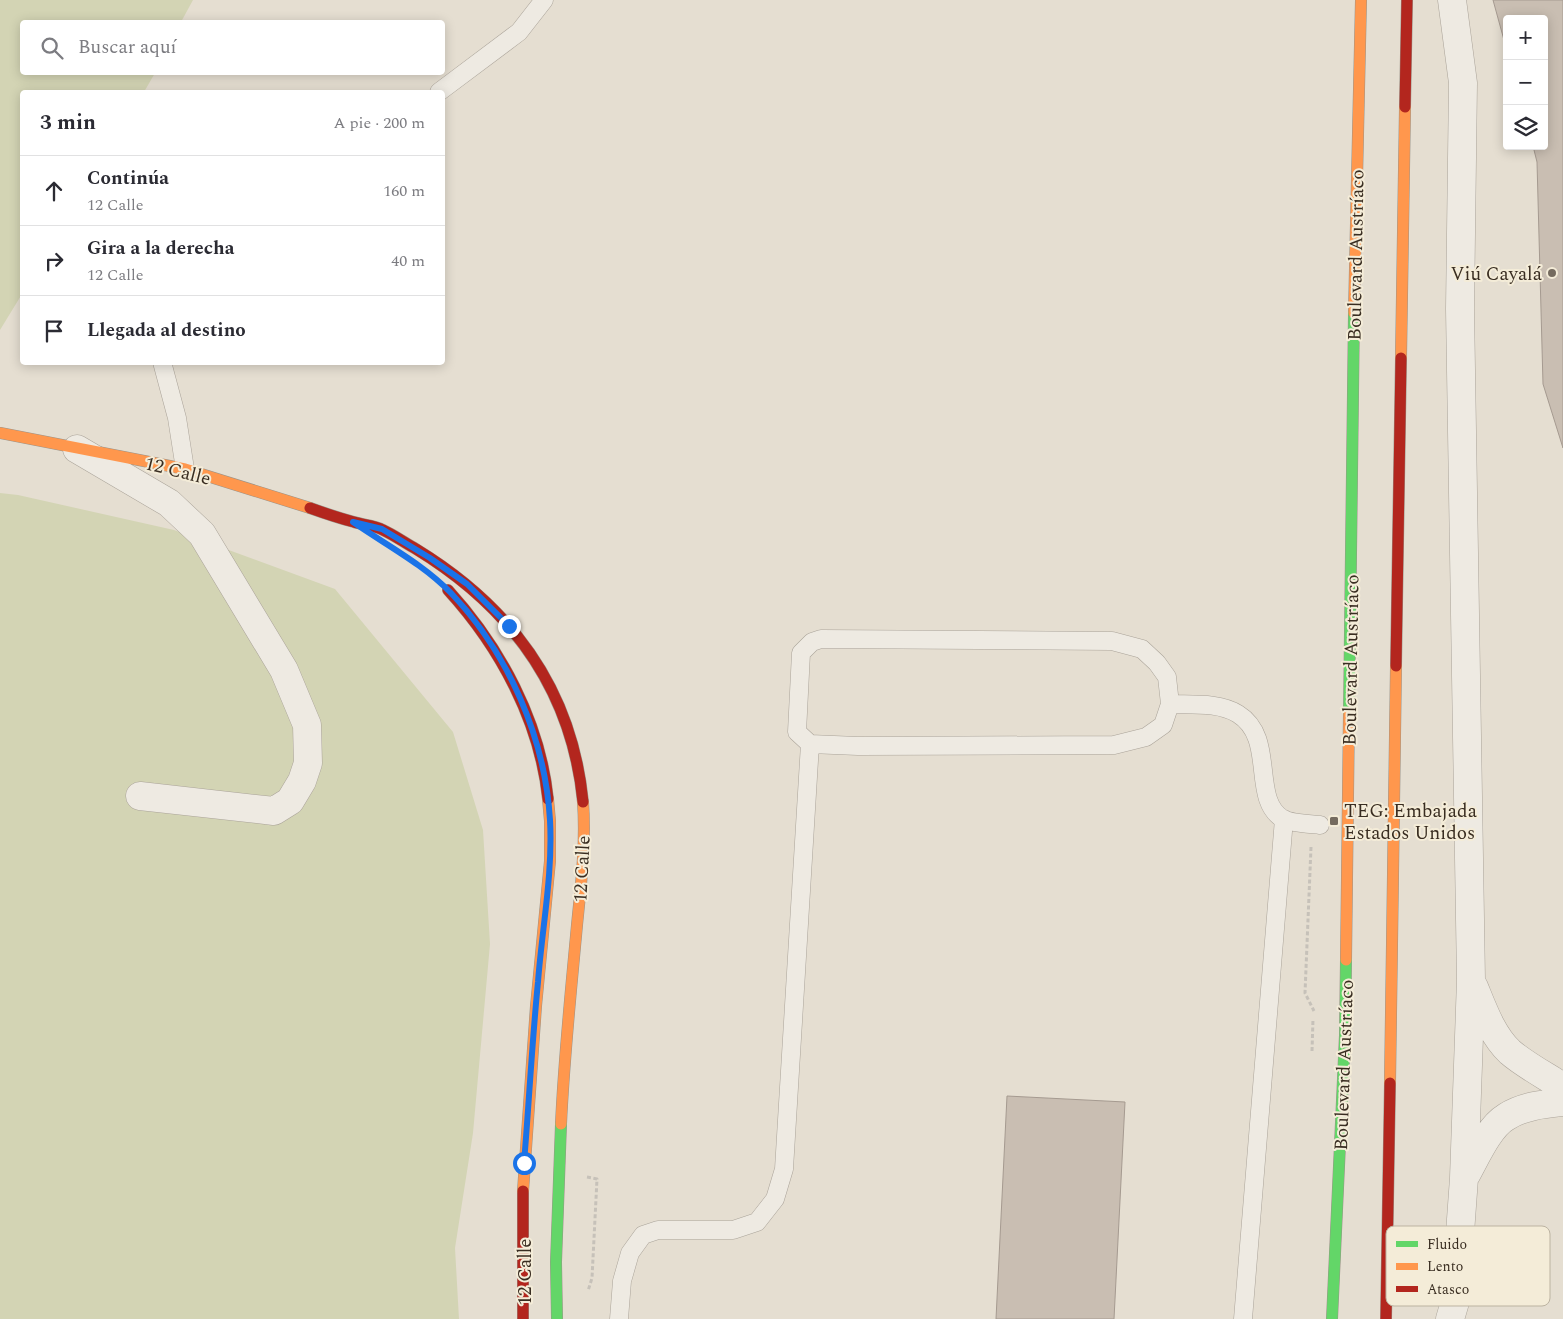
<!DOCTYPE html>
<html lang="es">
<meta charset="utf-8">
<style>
:root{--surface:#fff;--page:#f7f7f7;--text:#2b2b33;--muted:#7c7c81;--line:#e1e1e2}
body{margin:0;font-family:Spectral,serif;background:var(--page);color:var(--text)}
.controls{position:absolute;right:15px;top:15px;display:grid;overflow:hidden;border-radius:5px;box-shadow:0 2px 12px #0003}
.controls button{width:45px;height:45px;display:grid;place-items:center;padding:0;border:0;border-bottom:1px solid var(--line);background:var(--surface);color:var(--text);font:25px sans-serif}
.stop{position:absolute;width:15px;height:15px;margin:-11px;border:4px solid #1a73e8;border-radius:50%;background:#fff}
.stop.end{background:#1a73e8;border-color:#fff;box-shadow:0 1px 5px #0008}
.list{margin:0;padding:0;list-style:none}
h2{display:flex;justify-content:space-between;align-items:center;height:65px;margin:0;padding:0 20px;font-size:21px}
h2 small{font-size:16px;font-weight:400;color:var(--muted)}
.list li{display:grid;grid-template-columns:32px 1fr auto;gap:15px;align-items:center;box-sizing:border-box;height:70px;padding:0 20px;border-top:1px solid var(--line)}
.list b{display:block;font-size:19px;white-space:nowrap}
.list p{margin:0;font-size:16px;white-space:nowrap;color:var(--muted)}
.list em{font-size:16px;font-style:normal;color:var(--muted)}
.icon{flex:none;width:28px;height:28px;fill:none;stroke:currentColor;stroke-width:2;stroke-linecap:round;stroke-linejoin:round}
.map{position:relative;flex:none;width:1563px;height:1319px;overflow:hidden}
.search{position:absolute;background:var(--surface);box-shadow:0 2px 12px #0003;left:20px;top:20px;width:425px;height:55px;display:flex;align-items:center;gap:12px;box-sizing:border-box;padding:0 18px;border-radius:5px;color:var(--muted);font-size:19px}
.panel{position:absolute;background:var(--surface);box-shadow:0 2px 12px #0003;left:20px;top:90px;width:425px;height:275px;border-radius:5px}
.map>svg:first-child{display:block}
.green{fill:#d3d4b4}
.building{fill:#c9beb2;stroke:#a59a90}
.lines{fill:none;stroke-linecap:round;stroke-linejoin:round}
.lane-casing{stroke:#aaa399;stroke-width:19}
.street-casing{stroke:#aaa399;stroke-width:29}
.fast-casing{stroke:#9a9389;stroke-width:12}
.slow-casing{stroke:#9a9389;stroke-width:12}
.jam-casing{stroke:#9a9389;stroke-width:12}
.path{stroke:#c6c1b9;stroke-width:3;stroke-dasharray:4 2.5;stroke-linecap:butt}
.lane{stroke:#eeeae2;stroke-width:18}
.street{stroke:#eeeae2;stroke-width:28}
.fast{stroke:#63d668;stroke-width:11}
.slow{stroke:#ff974d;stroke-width:11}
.jam{stroke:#b3261e;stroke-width:11}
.route{stroke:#1a73e8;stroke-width:6}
.poi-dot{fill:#756b5f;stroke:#f4ecd8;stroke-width:2}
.labels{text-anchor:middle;stroke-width:4;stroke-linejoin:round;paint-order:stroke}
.street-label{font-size:19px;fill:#392d21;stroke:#f4ecd8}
.poi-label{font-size:19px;fill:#392d21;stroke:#f4ecd8;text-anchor:end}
.key{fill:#f4ecd8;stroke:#bcb3a1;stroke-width:1}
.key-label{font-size:14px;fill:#392d21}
</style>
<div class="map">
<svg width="1563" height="1319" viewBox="0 0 1563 1319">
<rect width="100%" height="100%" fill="#e5ded1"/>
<path class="green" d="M0,0H193L181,22H22V72L155,73L144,92H22V294L0,330Z
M0,493L18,495L174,530L335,589L453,732L483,830L490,944L473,1133L455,1248L459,1319H0Z"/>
<path class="building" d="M1493,0H1563V448L1543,384L1537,162L1533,146H1544V19H1507V51Z
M1007,1096L1125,1102L1114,1319H996Z"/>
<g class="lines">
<g class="lane-casing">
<path id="lane" d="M439,92L519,32L544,0
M162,362L177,418L185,469
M1170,704L1167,677L1157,663L1142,649L1112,641L821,639L812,642L801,653L797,732L810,744L858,746L1114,745L1146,737L1163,725L1170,704C1191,705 1219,702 1238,714C1277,738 1250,799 1283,819C1290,823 1311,824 1320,825
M619,1319L622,1281L630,1253L643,1235L658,1230H733L757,1222L775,1199L784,1169L810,744
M1243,1319L1284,819"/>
</g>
<g class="street-casing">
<path id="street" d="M77,449L169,503L202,534L284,670L307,725L308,763L302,781L290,801L274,811L140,796
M1474,987C1483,1009 1492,1035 1510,1052C1525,1065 1546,1076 1563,1087
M1466,1175C1476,1157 1489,1127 1506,1117C1523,1106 1544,1104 1563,1102
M1450,1319L1455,1302L1464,1178L1471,980L1460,309L1463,83L1452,0"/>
</g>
<g class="fast-casing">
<path id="fast" d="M1349,713L1354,313
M557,1319L556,1262L561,1124
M1332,1319L1345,1035L1346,960"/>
</g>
<g class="slow-casing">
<path id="slow" d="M1354,313L1361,0
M1401,358L1405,107
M0,433L185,469L310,508
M1346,960L1349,713
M1390,1083L1396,666
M561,1124C564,1057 571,991 577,925C581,885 586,843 583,802
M523,1191L536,1006L550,861V821L548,799"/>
</g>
<g class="jam-casing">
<path id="jam" d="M1405,107L1407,0
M310,508C324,513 339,518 354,522C363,525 374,525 383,530C394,535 405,543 416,549C511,607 572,690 583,802
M448,590C500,647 540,721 548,799
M1396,666L1401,358
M523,1319V1191
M1386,1319L1390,1083"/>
</g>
<path class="path" d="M1311,847L1305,993L1314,1011
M1312,1051L1313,1019
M587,1177L597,1179L592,1278L588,1291"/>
<use href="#lane" class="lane"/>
<use href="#street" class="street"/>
<use href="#fast" class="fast"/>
<use href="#slow" class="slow"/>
<use href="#jam" class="jam"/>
</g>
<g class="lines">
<path class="route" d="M509,626L467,584L430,558L382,529L353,522C386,545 423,564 451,593C508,653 545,737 550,820C553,874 542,928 538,982C532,1042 529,1103 524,1163"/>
</g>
<g class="poi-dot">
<circle cx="1552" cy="273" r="5"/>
<rect x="1329" y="816" width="10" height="10" rx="2.5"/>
</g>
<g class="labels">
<g class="street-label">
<text transform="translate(1355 255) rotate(-89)" y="7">Boulevard Austríaco</text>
<text transform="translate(178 470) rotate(14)" y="7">12 Calle</text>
<text transform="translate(1350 660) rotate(-89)" y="7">Boulevard Austríaco</text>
<text transform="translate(581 869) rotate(-87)" y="7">12 Calle</text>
<text transform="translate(1343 1065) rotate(-88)" y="7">Boulevard Austríaco</text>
<text transform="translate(524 1272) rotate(-90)" y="7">12 Calle</text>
</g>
<g class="poi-label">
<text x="1542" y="280">Viú Cayalá</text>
<text x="1344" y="817" text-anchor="start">TEG: Embajada<tspan x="1344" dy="22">Estados Unidos</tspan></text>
</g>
</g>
<rect x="1386" y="1226" width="164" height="80" rx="8" class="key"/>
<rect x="1396" y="1241" width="22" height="6" fill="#63d668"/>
<rect x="1396" y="1263" width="22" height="7" fill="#ff974d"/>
<rect x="1396" y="1286" width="22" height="6" fill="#b3261e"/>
<g class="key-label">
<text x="1427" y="1249">Fluido</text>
<text x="1427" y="1271">Lento</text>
<text x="1427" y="1294">Atasco</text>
</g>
</svg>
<div class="controls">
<button>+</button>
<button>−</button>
<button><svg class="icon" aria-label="layers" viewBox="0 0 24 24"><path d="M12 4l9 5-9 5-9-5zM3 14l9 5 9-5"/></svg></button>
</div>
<div class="stop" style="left:524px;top:1163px"></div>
<div class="stop end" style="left:509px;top:626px"></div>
<div class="search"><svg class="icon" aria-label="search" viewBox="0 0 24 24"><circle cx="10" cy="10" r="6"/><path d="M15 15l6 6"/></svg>Buscar aquí</div>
<section class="panel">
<h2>3 min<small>A pie · 200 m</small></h2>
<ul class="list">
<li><svg class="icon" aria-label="ahead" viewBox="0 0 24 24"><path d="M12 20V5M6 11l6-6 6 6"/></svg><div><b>Continúa</b><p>12 Calle</p></div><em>160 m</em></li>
<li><svg class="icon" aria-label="right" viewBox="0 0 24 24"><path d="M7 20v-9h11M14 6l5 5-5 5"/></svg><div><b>Gira a la derecha</b><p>12 Calle</p></div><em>40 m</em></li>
<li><svg class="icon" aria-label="arrive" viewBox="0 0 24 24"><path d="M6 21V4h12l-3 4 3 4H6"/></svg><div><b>Llegada al destino</b></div></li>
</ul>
</section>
</div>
